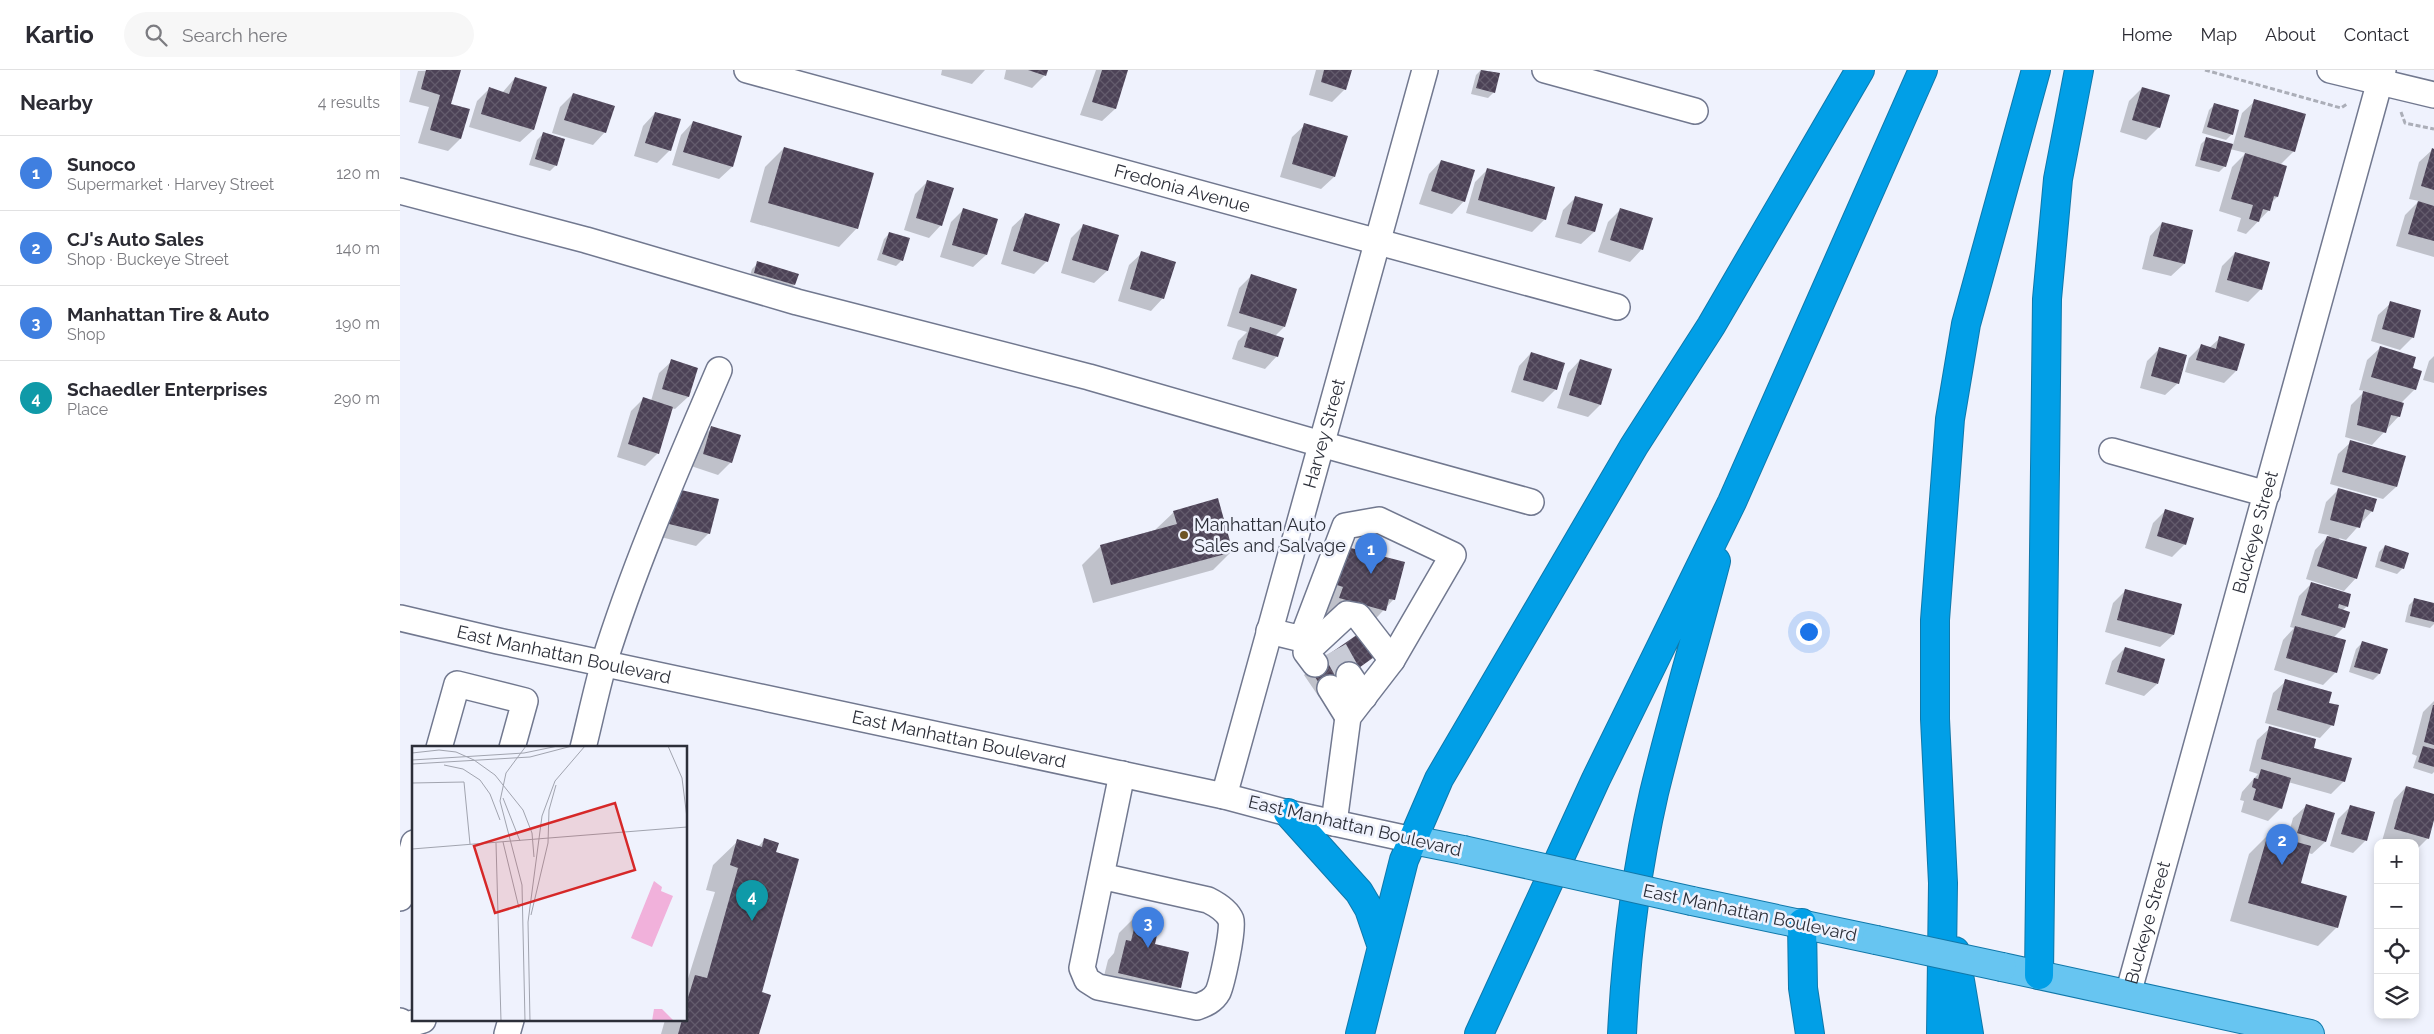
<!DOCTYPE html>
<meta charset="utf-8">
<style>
:root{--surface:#fff;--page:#f7f7f7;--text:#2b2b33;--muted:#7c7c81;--line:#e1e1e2;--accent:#b45309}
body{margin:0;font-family:Raleway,sans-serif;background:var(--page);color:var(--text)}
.controls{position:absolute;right:15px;bottom:15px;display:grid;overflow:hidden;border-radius:10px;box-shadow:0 2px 8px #0003}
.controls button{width:45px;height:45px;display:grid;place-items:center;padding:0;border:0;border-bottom:1px solid var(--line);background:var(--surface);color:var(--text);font:25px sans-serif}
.you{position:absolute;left:1408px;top:561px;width:18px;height:18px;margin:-12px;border:4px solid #fff;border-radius:50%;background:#1a73e8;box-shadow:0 0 0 8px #1a73e833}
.badge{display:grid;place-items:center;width:32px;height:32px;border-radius:50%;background:var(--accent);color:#fff;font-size:16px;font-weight:700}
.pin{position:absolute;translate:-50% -41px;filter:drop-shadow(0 1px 2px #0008)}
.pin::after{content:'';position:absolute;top:26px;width:18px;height:15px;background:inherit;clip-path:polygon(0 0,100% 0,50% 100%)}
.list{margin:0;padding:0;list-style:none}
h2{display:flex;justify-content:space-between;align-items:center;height:65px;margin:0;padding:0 20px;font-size:21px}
h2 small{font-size:16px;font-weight:400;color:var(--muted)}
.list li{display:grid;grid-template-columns:32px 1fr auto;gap:15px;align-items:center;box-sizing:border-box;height:75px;padding:0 20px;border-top:1px solid var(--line)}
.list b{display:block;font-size:19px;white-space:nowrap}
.list p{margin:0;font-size:16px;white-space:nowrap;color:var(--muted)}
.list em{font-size:16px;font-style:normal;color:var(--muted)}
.icon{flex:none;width:28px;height:28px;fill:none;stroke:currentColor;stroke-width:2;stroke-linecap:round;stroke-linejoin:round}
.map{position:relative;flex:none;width:2034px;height:964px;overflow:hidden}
header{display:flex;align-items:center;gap:30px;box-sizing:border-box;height:70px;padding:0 25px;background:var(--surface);border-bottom:1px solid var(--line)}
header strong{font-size:24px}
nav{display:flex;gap:28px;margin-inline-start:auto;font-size:18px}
.search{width:350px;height:45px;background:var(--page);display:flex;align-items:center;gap:12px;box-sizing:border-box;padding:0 18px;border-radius:28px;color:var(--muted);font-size:19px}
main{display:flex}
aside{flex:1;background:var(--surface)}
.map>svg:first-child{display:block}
.shadow{fill:#0003}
.building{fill:url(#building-cross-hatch)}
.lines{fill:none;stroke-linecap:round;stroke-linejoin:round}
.minor-tunnel{stroke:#c8cbd6;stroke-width:25;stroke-dasharray:25 12;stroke-linecap:butt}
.minor-casing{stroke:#71788f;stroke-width:28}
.major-casing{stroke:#1078aa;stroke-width:30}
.highway-casing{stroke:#1078aa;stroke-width:30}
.path{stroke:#abaeb8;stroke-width:3;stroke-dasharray:5 2.5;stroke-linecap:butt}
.minor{stroke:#fff;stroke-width:25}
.major{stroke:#67c5f1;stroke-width:28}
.highway{stroke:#019fe7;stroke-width:28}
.major-bridge-casing{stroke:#1078aa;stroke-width:30;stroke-linecap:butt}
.major-bridge{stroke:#67c5f1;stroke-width:28}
.poi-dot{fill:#6d5425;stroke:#eff2fd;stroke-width:2}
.labels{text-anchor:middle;stroke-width:5;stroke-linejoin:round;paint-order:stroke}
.street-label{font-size:18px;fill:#2c2f39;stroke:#eff2fd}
.poi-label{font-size:18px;fill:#2c2f39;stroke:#eff2fd;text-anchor:start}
.inset-road{fill:none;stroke:#a1a4af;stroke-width:1}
.view{fill:#d62828;fill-opacity:0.15;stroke:#d62828;stroke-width:2.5}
.inset-edge{fill:none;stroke:#2c2f39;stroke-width:2.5}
</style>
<header>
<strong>Kartio</strong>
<div class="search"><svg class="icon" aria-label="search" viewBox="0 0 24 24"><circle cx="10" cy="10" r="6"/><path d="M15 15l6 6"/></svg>Search here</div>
<nav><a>Home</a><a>Map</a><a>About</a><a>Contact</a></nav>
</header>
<main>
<aside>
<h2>Nearby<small>4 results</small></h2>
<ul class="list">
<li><span class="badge" style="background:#3f7fe0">1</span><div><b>Sunoco</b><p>Supermarket · Harvey Street</p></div><em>120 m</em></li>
<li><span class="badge" style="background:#3f7fe0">2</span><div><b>CJ's Auto Sales</b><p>Shop · Buckeye Street</p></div><em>140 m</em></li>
<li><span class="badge" style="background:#3f7fe0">3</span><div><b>Manhattan Tire &amp; Auto</b><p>Shop</p></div><em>190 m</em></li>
<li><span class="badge" style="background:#0f9aa8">4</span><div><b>Schaedler Enterprises</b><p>Place</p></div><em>290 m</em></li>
</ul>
</aside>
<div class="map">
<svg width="2034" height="964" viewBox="0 0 2034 964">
<defs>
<pattern id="building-cross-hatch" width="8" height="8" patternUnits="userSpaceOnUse" patternTransform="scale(1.25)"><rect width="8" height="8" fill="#4c4256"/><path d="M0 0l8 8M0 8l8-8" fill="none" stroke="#635b6c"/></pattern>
</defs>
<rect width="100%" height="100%" fill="#eff2fd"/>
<path class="shadow" d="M60,0L50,35L68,40L60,69L48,81L18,73L29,37L9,32L18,1Z
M542,0H585L572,14L541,5Z
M606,0H646L645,5L632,18L604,9Z
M696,0H727L715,39L702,51L680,45Z
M916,0H951L945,19L932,32L909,25Z
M1081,0L1099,3L1094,22L1088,28L1071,24L1076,5Z
M115,8L133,60L120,72L69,57L77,31L89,19L102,23Z
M1742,18L1759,57L1746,70L1720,62L1729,31Z
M173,24L205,62L193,75L152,63L160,37Z
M1855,31L1894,81L1880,95L1877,127L1871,133L1869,140L1846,164L1837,161L1841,148L1819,141L1832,97L1846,83L1830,79L1825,96L1819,102L1795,96L1801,74L1807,68L1833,75L1842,43Z
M1815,34L1832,64L1826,70L1802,63L1809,40Z
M255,43L270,80L257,93L234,86L243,56Z
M293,52L332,97L319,109L272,95L281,65Z
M905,55L934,107L921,119L880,107L892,67Z
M143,64L156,95L150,101L129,95L137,70Z
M384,78L457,158L439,177L350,152L365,97Z
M2032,80H2034V187L1996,176L2005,145L2019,131L2009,129L2019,92Z
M1041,91L1064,131L1052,144L1019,134L1029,104Z
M1088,99L1145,149L1132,162L1066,143L1075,112Z
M528,111L541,155L529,168L504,160L515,124Z
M1176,127L1202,135L1194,162L1181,174L1155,167L1163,140Z
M563,140L596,150L586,185L573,197L540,187L551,152Z
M1220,140L1242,179L1230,192L1198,182L1208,152Z
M625,145L647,191L634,204L601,194L612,157Z
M1762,153L1784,194L1771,206L1742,199L1750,166Z
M684,155L718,166L707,201L694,213L661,203L671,168Z
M490,163L502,190L496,196L477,190L484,169Z
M742,183L763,228L751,241L718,231L729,195Z
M1835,183L1861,219L1848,232L1815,222L1822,196Z
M358,193L394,215L388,221L349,209L352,199Z
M851,206L884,257L875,266L877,286L865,299L832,289L838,271L847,262L827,256L839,218Z
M1991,233L2013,267L2000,280L1971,271L1978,245Z
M1820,268L1836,301L1824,313L1785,302L1789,288L1801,276L1809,278Z
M1760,278L1778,313L1765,325L1740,318L1747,291Z
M1980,278L2012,299L2015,319L2001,333L1999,346L1972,375L1945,367L1951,335L1965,321L1959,320L1967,290Z
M1131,283L1156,319L1143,332L1111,322L1119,296Z
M2034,286V313L2023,310L2029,291Z
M1180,290L1200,335L1188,347L1157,338L1168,303Z
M272,291L297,298L288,327L275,339L271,338L258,383L245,396L217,387L231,341L243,329L251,331L259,303Z
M312,358L331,392L318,405L291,396L299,370Z
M1951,372L1996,417L1983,429L1930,414L1938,384Z
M1938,420L1972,441L1946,470L1939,468L1956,508L1944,521L1906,509L1915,480L1929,465L1918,463L1926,432Z
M265,433L309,463L296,476L257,466Z
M1765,441L1785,474L1772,487L1745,478L1753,453Z
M774,442L832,481L813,500L693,533L682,495L701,476L755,460Z
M1985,476L2003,498L1997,504L1975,497L1979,482Z
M929,497L993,530L966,559L921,547Z
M1911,514L1947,536L1942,541L1944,557L1933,568L1936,602L1923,615L1874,600L1883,570L1894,558L1890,557L1899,526Z
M1726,520L1773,565L1760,577L1705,562L1713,533Z
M2015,529L2034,534V554L2030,558L2005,552L2009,535Z
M1962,573L1987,580L1979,604L1973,610L1949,602L1956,579Z
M1725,578L1757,614L1744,626L1705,614L1712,591Z
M976,585L919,627L904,605L910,599Z
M1886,611L1928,633L1932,655L1920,668L1865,653L1873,623Z
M2034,631V702L2032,704L2013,698L2017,686L2012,684L2023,642Z
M1870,658L1944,711L1931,724L1888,712L1881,738L1868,751L1841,742L1844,731L1840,730L1842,722L1858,704L1849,701L1857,670Z
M2006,717L2034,725V746L2028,768L2015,781V773L1982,771L1994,730Z
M1906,736L1925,772L1912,784L1908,783L1899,814L1937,857L1918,876L1830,851L1849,784L1868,765L1887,770L1893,748Z
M1951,736L1974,743L1965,771L1953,783L1930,776L1938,749Z
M364,770L375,783L358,964H261L265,950H286V915L315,822L306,820L313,795L338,771L358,777Z
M738,844L753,875L780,917L761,936L700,922L708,890L714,883L719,863Z"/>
<path class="building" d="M26,0H61L51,34L70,39L61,69L30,60L40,25L21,19Z
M628,0H648L646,6Z
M702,0H728L716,39L692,32Z
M924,0H952L946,20L921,12Z
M1081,0L1100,3L1095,23L1076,18Z
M115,7L147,17L134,60L81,44L89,17L109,24Z
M1742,17L1770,25L1760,58L1732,50Z
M173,23L215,36L206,63L164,50Z
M1854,29L1906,44L1895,82L1844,67Z
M1814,33L1839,40L1833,65L1807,57Z
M255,42L281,49L271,81L245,73Z
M293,51L342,66L333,97L283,82Z
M904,53L948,66L935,107L892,94Z
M143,62L165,69L157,96L135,89Z
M1806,67L1833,74L1826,97L1800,90Z
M384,77L474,103L458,159L368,133Z
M2032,78L2034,79V120L2021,116Z
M1845,83L1887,96L1878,127L1874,126L1870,141L1863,139L1859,152L1849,149L1853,135L1831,129Z
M1041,90L1075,100L1065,132L1031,121Z
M1087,98L1155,117L1146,150L1078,130Z
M527,110L554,118L542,156L516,148Z
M1175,126L1203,134L1195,162L1167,154Z
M2018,131L2034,136V171L2008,164Z
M563,138L598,149L587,185L552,175Z
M1220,138L1253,148L1243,180L1210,170Z
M625,143L660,154L648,192L613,181Z
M1762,152L1793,160L1785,194L1753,186Z
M683,154L719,165L708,201L672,190Z
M489,162L510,168L503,191L482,184Z
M741,181L776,192L764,229L730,219Z
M1835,182L1870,192L1862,220L1827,210Z
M357,191L399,204L395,215L354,203Z
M851,204L897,219L885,257L839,243Z
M1990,231L2021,240L2014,268L1982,259Z
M850,257L884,268L878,287L844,277Z
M1819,266L1845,274L1837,301L1796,290L1801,274L1816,279Z
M1980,276L2016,287L2013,298L2022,301L2016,320L1971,307Z
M1759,277L1787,285L1779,314L1751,306Z
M1131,282L1165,293L1157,320L1123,310Z
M271,289L298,298L289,327L262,319Z
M1180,289L1212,299L1201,335L1169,325Z
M1963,321L2004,333L2000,347L1991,345L1986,363L1957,355Z
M243,327L273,337L259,384L228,374Z
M311,356L341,365L332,393L303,384Z
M1950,370L2006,386L1997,417L1942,402Z
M1938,418L1977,429L1973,442L1965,439L1960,458L1930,450Z
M277,419L319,429L310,464L269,454Z
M818,428L833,482L711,515L700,475L777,454L773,441Z
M1765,439L1794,448L1786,475L1757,466Z
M1927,466L1967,477L1957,509L1917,496Z
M1985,475L2009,483L2004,499L1980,491Z
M947,477L1005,492L995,530L989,529L986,541L939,528L943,517L937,515Z
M1911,512L1951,524L1948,537L1939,534L1938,538L1950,542L1945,558L1901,545Z
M1725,519L1782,534L1774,565L1717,550Z
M2014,528L2034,533V552L2010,546Z
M1895,556L1946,570L1937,603L1886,588Z
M961,562L977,585L925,622L909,598Z
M1962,571L1988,579L1980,604L1954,597Z
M1725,577L1765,589L1758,614L1717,602Z
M1885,609L1932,622L1929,633L1939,635L1934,656L1877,640Z
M2033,635H2034V675L2024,672Z
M1869,656L1916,669L1914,678L1952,688L1945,712L1861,689Z
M2023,676L2034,679V697L2018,692Z
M1861,699L1891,708L1882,739L1853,730L1856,719L1852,717L1854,708L1858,709Z
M2006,716L2034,724V750L2029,769L1994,759Z
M1906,734L1935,743L1926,772L1897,763Z
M1950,735L1975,742L1967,771L1941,764Z
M1868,764L1911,776L1901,813L1947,826L1938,858L1848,833Z
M364,768L379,773L376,782L399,789L362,922L371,925L359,964H278L282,950H286V934L295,905L307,908L338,798L330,795L337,769L362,777Z
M738,843L761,848L755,874L789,882L781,918L718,903L726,870L731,871Z"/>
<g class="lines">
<path class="minor-tunnel" d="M935,580L949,605"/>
<g class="minor-casing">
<g id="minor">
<path id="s1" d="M347,0L1217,237"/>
<path d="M1145,0L1295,41"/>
<path d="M1930,0L2034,25"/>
<path d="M0,121L186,170L397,232L689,307L921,374L1131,432"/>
<path d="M1712,381L1867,424"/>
<path id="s2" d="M0,548L98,571L824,726L888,743L1013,770"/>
<path d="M869,561L902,569L945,456L979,450L1053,485L992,590L948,647L934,753"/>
<path d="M915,594L906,582L947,544L958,546L992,590"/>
<path d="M949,605L964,627"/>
<path d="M930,618L948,647"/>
<path d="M39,678L57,614L125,631L112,678"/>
<path d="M183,678C190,650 196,621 204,593C235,493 278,396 319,300"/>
<path id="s3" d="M824,726L1025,0"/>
<path d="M701,806L808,830C816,834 827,840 831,850C834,858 822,913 818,922C813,931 805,934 797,937L698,917L687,910L682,898L722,704"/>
<path d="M0,828L14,773"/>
<path id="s4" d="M1728,924L1983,0"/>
<path d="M0,951L7,955L23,950"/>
<path d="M107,964L111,950"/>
</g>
</g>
<g class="major-casing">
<path id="major" d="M1013,770L1063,780
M1292,831L1476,870
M1602,897L1910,964"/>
</g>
<g class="highway-casing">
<path id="highway" d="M888,743L959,822L969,839L982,877
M1402,853L1403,918L1410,964
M1555,881L1569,964
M1639,905L1647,229L1658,109L1679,0
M960,964L1004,790L1039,709L1234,376L1311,256L1460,0
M1079,964L1196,709L1332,432L1523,0
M1222,964C1226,883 1236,802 1254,723C1273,645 1296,568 1316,491
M1541,964L1543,813L1535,649V550L1550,349L1566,254L1636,0"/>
</g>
<path class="path" d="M1805,0L1941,38L1947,34
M2001,42L2005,53L2034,59"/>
<use href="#minor" class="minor"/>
<use href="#major" class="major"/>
<use href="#highway" class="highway"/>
<g class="major-bridge-casing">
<path id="major-bridge" d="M1063,780L1292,831
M1476,870L1602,897"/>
</g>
<use href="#major-bridge" class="major-bridge"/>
</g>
<circle class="poi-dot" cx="784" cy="465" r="5"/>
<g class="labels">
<g class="street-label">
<text dy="6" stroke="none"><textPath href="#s1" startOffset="451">Fredonia Avenue</textPath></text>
<text dy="6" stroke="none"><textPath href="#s3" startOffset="376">Harvey Street</textPath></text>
<text dy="6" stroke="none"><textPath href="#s4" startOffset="479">Buckeye Street</textPath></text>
<text dy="6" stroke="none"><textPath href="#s2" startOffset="168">East Manhattan Boulevard</textPath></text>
<text dy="6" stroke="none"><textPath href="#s2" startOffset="572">East Manhattan Boulevard</textPath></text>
<text transform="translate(955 756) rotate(13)" y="6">East Manhattan Boulevard</text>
<text transform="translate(1350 843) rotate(12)" y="6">East Manhattan Boulevard</text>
<text dy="6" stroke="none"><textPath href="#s4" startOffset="74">Buckeye Street</textPath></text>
</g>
<g class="poi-label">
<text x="794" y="461">Manhattan Auto<tspan x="794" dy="21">Sales and Salvage</tspan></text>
</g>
</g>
<g transform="translate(12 676)">
<rect width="275" height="275" fill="#eff2fd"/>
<path d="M242,263H250L262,275H240Z" fill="#f1b1db"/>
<path d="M242,135L250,141L249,145L261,150L240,201L219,192Z" fill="#f1b1db"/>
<path class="inset-road" d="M256,0L270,32L275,72M0,7L27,4L44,6L62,14L83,29L111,64L120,87L122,111M0,14L112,7L146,0M0,18L118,11L160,0M32,19L51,23L68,34L78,48L88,74M0,37L52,36L58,98M91,52L108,95M137,92L275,81M91,96L107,162M84,97L89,275M0,103L137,92M119,169L136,97L137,64L144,39M113,275L110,139L88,55L94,27L114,0M118,275L116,176L130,70L143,35L173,0"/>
<path class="view" d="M203,57L223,124L83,167L62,100Z"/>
<rect width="275" height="275" class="inset-edge"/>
</g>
</svg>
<div class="controls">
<button>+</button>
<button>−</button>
<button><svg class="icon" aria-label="locate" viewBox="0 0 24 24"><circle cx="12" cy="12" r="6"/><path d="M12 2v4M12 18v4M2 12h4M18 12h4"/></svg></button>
<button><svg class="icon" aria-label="layers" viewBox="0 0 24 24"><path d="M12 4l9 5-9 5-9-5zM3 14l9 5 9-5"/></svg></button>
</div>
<div class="you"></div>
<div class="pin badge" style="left:971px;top:504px;background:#3f7fe0">1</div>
<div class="pin badge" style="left:1882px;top:795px;background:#3f7fe0">2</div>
<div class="pin badge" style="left:748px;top:878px;background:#3f7fe0">3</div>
<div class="pin badge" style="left:352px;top:851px;background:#0f9aa8">4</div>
</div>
</main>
